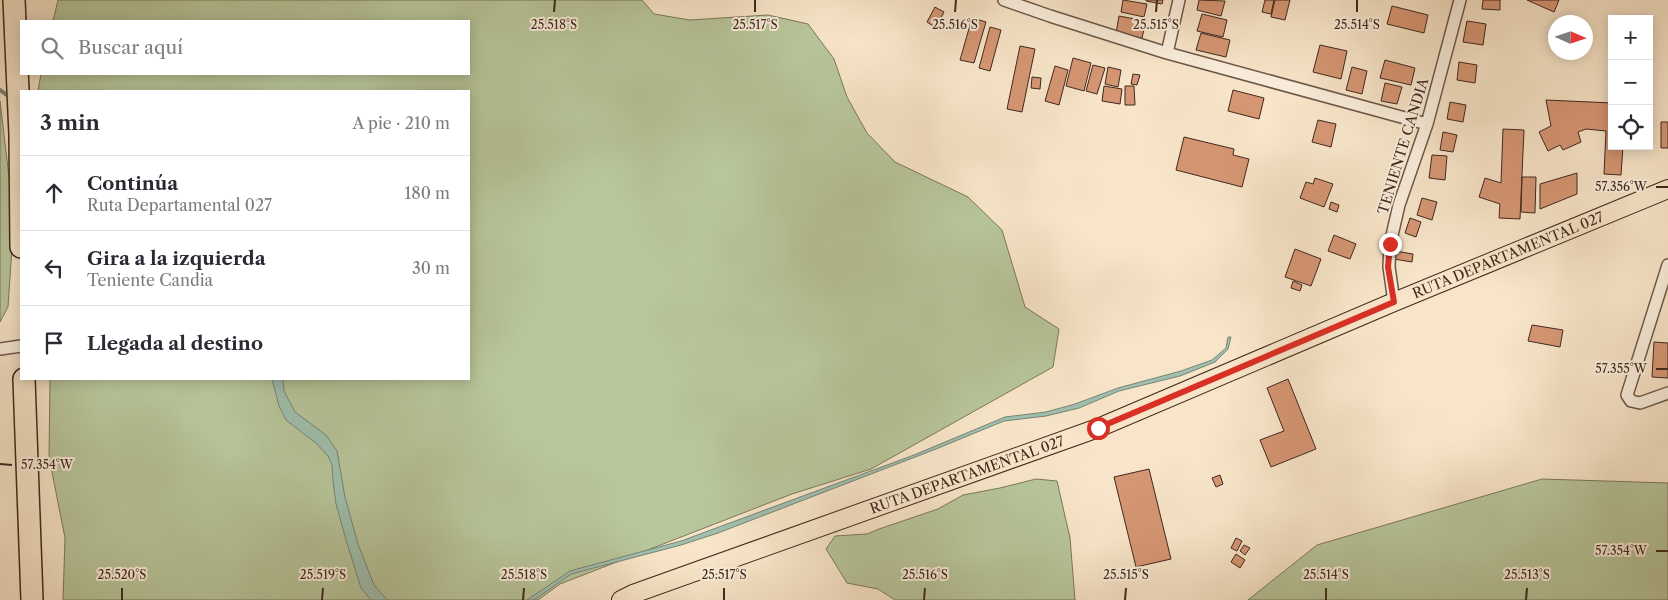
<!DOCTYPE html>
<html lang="es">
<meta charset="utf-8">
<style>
:root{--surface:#fff;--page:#f2f2f3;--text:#2b2b33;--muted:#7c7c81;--line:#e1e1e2}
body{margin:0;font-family:"Libre Caslon Text",serif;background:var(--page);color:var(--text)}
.controls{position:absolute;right:15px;top:15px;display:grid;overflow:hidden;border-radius:0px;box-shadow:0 2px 12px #0003}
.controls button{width:45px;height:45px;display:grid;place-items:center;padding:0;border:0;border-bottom:1px solid var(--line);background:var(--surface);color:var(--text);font:25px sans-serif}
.compass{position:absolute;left:1548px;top:15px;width:45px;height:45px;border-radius:50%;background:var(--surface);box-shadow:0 2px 12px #0003;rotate:93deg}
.stop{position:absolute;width:15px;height:15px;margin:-11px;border:4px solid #d93025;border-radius:50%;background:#fff}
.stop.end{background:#d93025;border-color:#fff;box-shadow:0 1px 5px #0008}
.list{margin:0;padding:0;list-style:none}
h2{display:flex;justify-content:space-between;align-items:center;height:65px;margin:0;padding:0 20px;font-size:21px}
h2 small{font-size:16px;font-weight:400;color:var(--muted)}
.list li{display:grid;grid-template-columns:32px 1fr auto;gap:15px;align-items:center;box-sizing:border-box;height:75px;padding:0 20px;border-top:1px solid var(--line)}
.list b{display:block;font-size:19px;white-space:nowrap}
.list p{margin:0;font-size:16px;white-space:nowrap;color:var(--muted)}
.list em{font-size:16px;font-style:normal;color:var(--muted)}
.icon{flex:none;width:28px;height:28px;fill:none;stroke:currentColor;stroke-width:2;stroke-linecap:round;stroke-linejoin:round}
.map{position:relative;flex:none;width:1668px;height:600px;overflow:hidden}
.search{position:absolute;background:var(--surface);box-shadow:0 2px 12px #0003;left:20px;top:20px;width:450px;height:55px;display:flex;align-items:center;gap:12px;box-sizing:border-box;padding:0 18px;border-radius:0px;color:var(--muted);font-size:19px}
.panel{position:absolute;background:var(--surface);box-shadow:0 2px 12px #0003;left:20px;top:90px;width:450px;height:290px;border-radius:0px}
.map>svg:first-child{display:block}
.green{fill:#b8c69b;stroke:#7c775c}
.water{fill:#9fc0af;stroke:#798375}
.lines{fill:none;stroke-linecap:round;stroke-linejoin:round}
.stream{stroke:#798375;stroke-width:4}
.building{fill:#d69674;stroke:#3f281e}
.street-casing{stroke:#6d5749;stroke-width:14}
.primary-casing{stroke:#3f281e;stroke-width:20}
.highway-casing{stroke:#3f281e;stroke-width:24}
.street{stroke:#faeedc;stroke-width:11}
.primary{stroke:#f8e5c9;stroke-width:18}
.highway{stroke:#f8e5c9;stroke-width:21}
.route{stroke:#d93025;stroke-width:6}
.ticks{fill:none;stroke:#3f281e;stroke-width:2}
.labels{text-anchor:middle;stroke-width:4;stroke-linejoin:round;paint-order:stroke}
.street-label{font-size:14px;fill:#3f281e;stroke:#faeedc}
.ticks-label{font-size:12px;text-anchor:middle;fill:#3f281e;stroke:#faeedc;stroke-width:4;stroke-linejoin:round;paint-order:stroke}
</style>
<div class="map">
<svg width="1668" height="600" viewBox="0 0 1668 600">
<rect width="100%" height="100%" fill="#f8e5c9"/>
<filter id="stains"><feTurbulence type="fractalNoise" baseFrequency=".004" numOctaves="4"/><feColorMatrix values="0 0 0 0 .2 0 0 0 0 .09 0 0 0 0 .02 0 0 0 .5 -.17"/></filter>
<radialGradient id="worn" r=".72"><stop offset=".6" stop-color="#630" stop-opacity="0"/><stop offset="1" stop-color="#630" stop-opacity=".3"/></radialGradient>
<path class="green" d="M58,0H642L654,14L690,20L768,15L808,24L834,59L847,97L867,133L895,162L968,197L1002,230L1025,307L1059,329L1053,367L871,469L792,494L560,584L538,600H63L65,538L49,457L50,379H469V91H38L41,74H469V21H53Z
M0,101L14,219L8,307L0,322Z
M1036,479L1057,481L1070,538L1075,600H895L878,589L847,583L826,549L835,536L867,534L879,529L938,509L963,495L1000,488Z
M1542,479L1668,483V600H1248L1317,545Z"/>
<path class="water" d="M1228,337H1231L1228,349L1215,362L1180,376L1119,391L1079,408L1046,416L1004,421L936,449L718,533L681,545L571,574L534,600H527L570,571L681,541L914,455L1005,417L1046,412L1075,404L1118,388L1181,371L1212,360L1226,348Z
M272,379H283L284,391L295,412L326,435L337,451L345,497L358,544L374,585L387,600H371L361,588L346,540L336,504L333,481L332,465L328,456L317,444L286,420L279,406Z"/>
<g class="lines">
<path class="stream" d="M0,90L11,98"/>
</g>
<path class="building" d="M1123,0L1147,4L1144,17L1121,12Z
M1146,0H1163L1162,4L1146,1Z
M1199,0L1225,1L1221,16L1197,10Z
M1265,0H1274L1271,14L1262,12Z
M1275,0H1290L1285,20L1271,17Z
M1483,0H1500V10L1482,9Z
M1527,0H1559L1554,12Z
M1392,6L1428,15L1424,33L1387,24Z
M935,7L944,12L936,28L927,22Z
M1202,14L1227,20L1223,37L1197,31Z
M1119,16L1146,21L1142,38L1116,33Z
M972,18L986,22L974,63L960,60Z
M1467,21L1486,24L1483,45L1463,42Z
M990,27L1001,30L990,71L979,68Z
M1201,33L1230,40L1226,57L1196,50Z
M1320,45L1347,51L1341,79L1313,72Z
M1020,46L1035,49L1022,112L1007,109Z
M1073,58L1091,63L1084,91L1066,86Z
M1385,60L1415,68L1411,85L1380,78Z
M1459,62L1477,65L1475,83L1457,80Z
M1093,65L1105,68L1097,94L1086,91Z
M1055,66L1068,70L1059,105L1045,101Z
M1108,67L1121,70L1118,87L1105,84Z
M1352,67L1367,71L1362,94L1346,90Z
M1133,74L1140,75L1137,85L1131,84Z
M1032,77L1041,78L1040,89L1031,88Z
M1385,83L1402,87L1397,104L1381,101Z
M1104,86L1122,89L1120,104L1102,101Z
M1125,86H1134L1135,105H1125Z
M1233,90L1264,98L1259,119L1228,111Z
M1546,100L1612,103V146H1623L1621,175L1604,174L1606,131L1586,129L1578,132L1581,142L1563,150L1560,145L1548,151L1539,132L1551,126Z
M1450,102L1466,105L1463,122L1447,119Z
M1318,120L1336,124L1331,147L1312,142Z
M1661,122H1668V148H1661Z
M1503,129L1524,130L1520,219L1499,218L1500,204L1479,197L1485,178L1501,183Z
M1443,132L1457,135L1453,152L1440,150Z
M1184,137L1234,149L1233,155L1249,159L1242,187L1176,170Z
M1432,155L1447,156L1445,180L1429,178Z
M1577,173V194L1540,209V184Z
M1522,177H1536L1535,213L1521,212Z
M1315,178L1333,184L1324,207L1300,198L1306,182L1313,184Z
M1422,198L1437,202L1432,220L1417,215Z
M1331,202L1339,205L1337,212L1329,209Z
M1410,218L1421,222L1416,237L1405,233Z
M1334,235L1356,244L1350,259L1328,251Z
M1295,249L1321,259L1311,286L1285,277Z
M1395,251L1413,254L1412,262L1394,259Z
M1293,281L1302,285L1300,291L1291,288Z
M1532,325L1563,330L1560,347L1528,341Z
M1654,342L1668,343V378L1652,377Z
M1288,379L1316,449L1271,467L1260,440L1284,431L1267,388Z
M1149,469L1171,559L1136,567L1114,477Z
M1220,475L1223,484L1216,487L1212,478Z
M1236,538L1242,541L1237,551L1231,548Z
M1244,545L1250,548L1245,555L1240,551Z
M1236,554L1245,560L1240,568L1231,562Z"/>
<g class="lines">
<g class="street-casing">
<path id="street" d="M1004,0L1050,16L1167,53L1427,124
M1167,53L1179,0
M1668,265L1627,395L1631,401L1640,403L1668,393
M1394,302L1389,267L1390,244L1399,205L1427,124L1460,0
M0,349L21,346"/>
</g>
<g class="primary-casing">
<g id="primary">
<path id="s1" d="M621,600L633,594L1098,428L1394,302L1668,189"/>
</g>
</g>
<g class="highway-casing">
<path id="highway" d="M14,0L20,135L21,247
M24,379L32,600"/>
</g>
<use href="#street" class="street"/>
<use href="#primary" class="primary"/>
<use href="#highway" class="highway"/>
</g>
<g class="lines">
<path class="route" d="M1098,428L1394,302L1388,267L1390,244"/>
</g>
<path class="ticks" d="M554,12L555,0M755,12V0M955,12L956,0M1156,12L1157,0M1357,12V0M1656,187H1668M1656,369H1668M0,464L12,465M1656,551H1668M122,600V588M322,600L323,588M523,600L524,588M724,600V588M924,600L925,588M1125,600L1126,588M1326,600V588M1526,600L1527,588"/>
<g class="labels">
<g class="street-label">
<text transform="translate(1403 146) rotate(-73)" y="5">TENIENTE CANDIA</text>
<text dy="5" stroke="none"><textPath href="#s1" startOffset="952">RUTA DEPARTAMENTAL 027</textPath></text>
<text dy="5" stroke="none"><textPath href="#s1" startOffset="368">RUTA DEPARTAMENTAL 027</textPath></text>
</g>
</g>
<g class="ticks-label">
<text x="554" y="29">25.518°S</text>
<text x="755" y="29">25.517°S</text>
<text x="955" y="29">25.516°S</text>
<text x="1156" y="29">25.515°S</text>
<text x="1357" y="29">25.514°S</text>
<text x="1621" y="191">57.356°W</text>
<text x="1621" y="373">57.355°W</text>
<text x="47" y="469">57.354°W</text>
<text x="1621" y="555">57.354°W</text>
<text x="122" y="579">25.520°S</text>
<text x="323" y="579">25.519°S</text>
<text x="524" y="579">25.518°S</text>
<text x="724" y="579">25.517°S</text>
<text x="925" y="579">25.516°S</text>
<text x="1126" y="579">25.515°S</text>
<text x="1326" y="579">25.514°S</text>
<text x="1527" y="579">25.513°S</text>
</g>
<rect width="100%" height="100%" filter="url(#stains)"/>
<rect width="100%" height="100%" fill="url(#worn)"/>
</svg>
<div class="controls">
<button>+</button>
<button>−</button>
<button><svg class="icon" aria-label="locate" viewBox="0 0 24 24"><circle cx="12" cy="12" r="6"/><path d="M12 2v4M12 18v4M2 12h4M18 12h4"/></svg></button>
</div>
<svg class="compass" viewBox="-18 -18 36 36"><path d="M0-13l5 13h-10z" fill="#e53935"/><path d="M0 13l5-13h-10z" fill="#7c7c81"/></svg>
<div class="stop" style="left:1098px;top:428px"></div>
<div class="stop end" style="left:1390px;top:244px"></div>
<div class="search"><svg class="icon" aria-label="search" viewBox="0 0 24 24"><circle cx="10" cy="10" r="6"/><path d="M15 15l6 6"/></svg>Buscar aquí</div>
<section class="panel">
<h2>3 min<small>A pie · 210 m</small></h2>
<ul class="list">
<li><svg class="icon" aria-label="ahead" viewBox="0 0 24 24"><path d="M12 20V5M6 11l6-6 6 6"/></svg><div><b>Continúa</b><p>Ruta Departamental 027</p></div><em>180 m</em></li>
<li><svg class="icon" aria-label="left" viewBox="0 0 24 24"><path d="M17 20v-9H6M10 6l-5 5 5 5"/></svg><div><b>Gira a la izquierda</b><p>Teniente Candia</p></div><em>30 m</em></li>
<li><svg class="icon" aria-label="arrive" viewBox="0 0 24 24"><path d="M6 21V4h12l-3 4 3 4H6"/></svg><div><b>Llegada al destino</b></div></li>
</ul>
</section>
</div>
